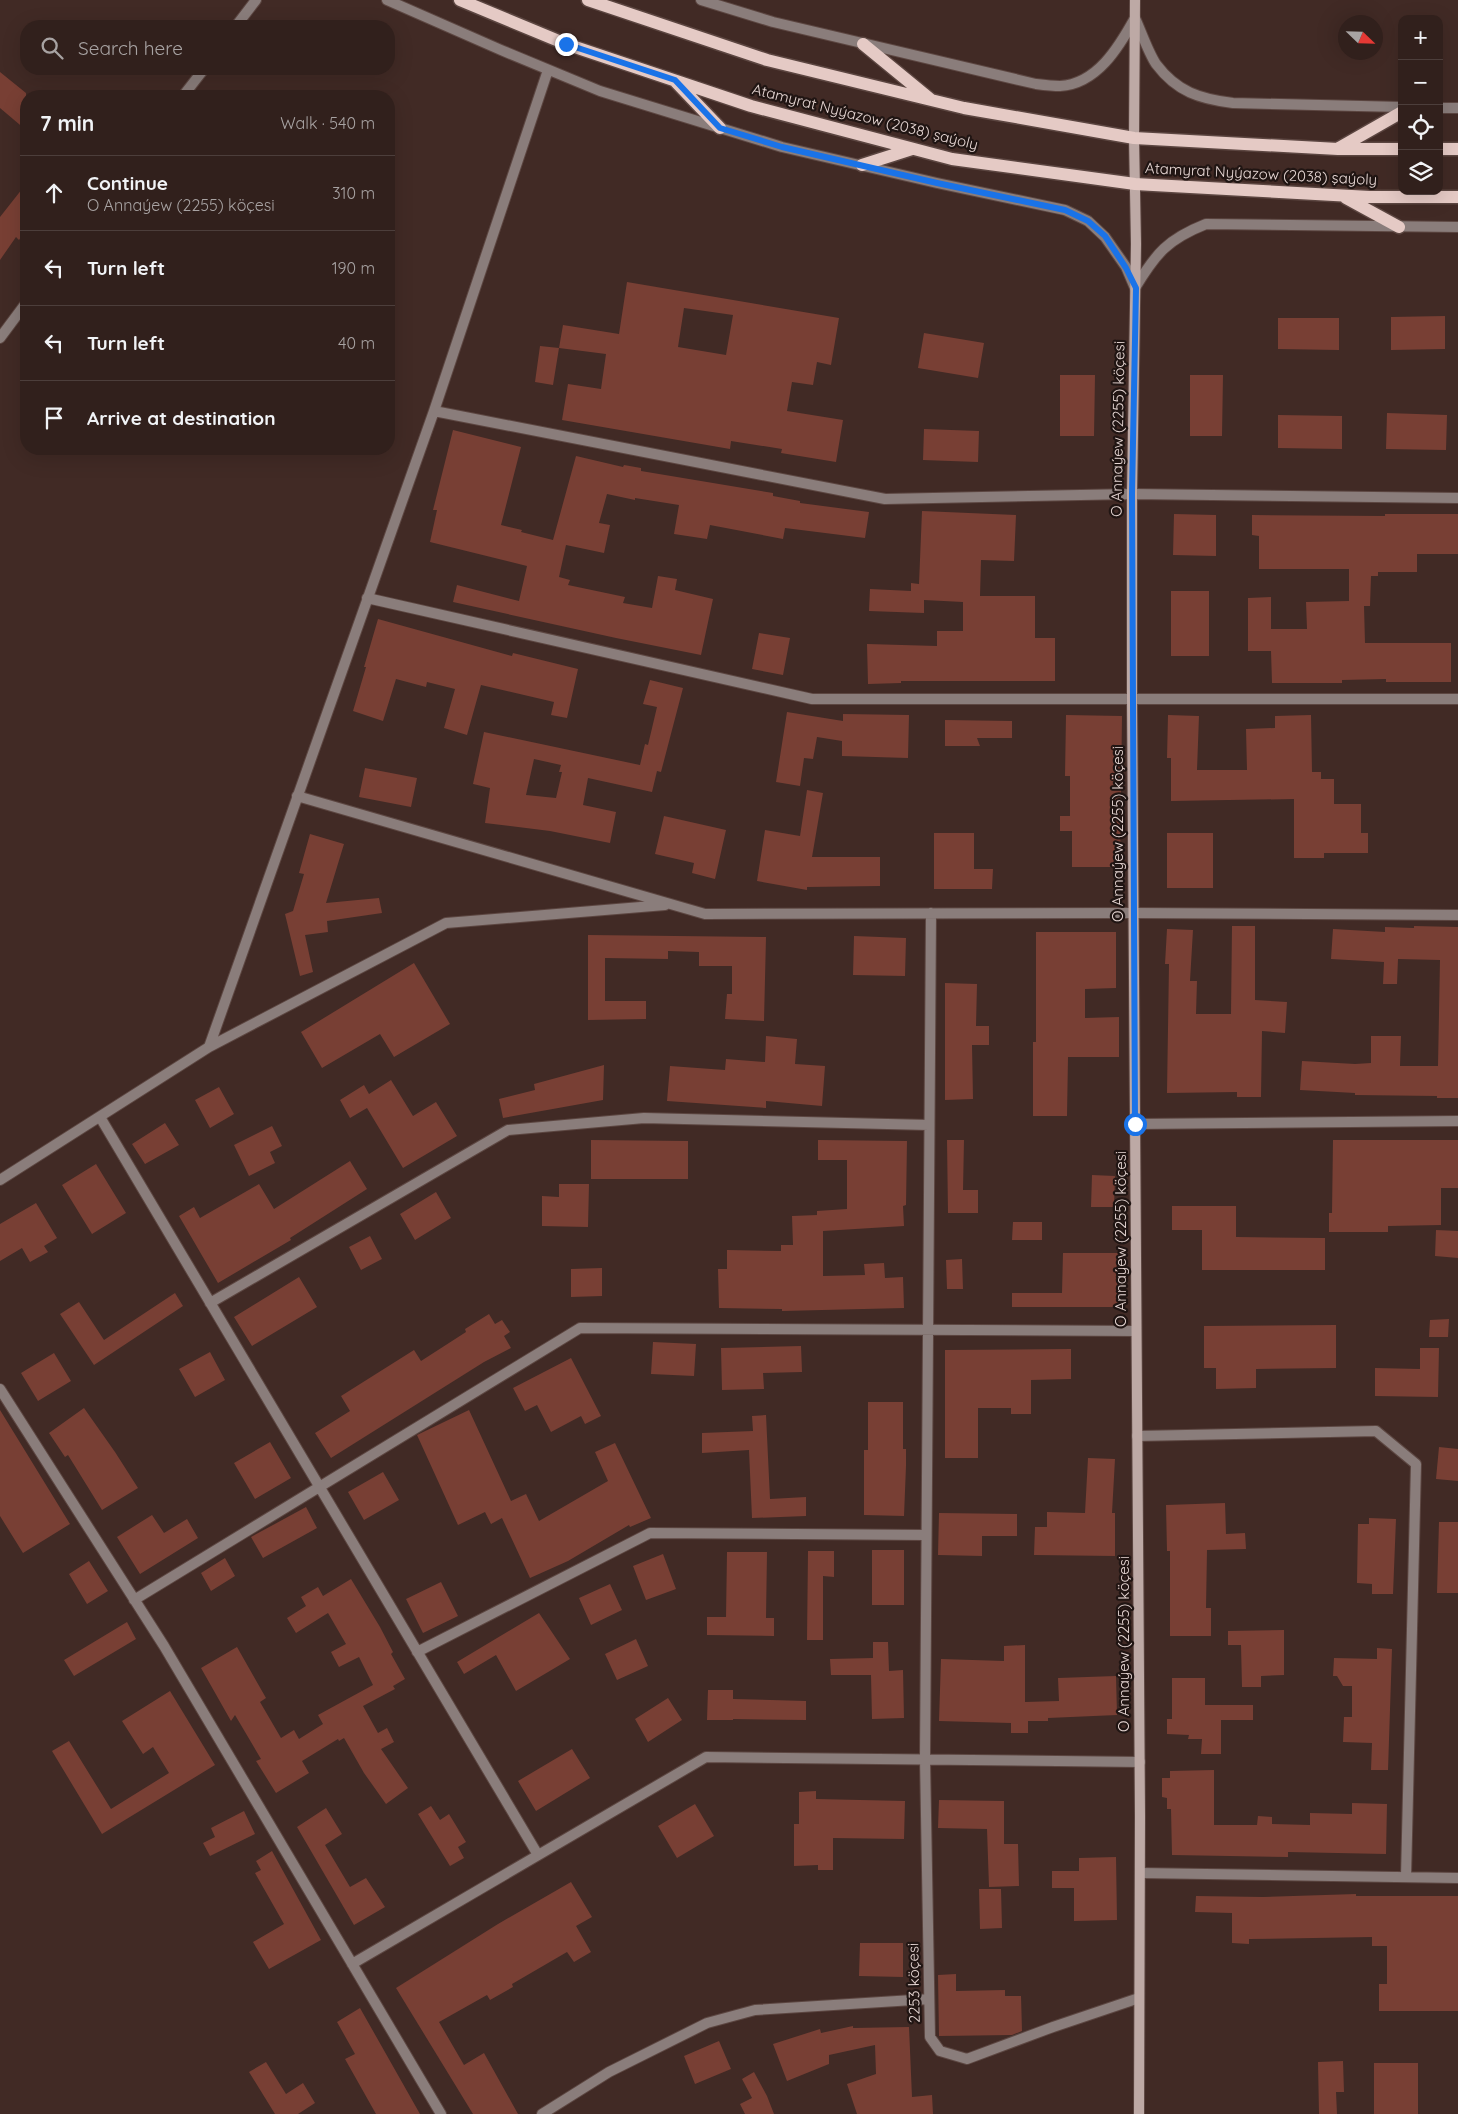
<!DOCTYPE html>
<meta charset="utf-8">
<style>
:root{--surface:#31201c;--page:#3d2d29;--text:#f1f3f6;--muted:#a8a3a3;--line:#4c3e3b}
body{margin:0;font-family:Quicksand,sans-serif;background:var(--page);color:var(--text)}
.controls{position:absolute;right:15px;top:15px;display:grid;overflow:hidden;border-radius:10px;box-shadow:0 5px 20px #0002}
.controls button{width:45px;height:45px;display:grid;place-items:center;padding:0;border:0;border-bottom:1px solid var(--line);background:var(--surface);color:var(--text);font:25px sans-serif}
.compass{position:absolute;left:1338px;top:15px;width:45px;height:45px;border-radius:50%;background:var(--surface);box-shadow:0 5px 20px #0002;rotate:113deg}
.stop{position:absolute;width:15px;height:15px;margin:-11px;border:4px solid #1a73e8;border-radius:50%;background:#fff}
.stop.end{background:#1a73e8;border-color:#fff;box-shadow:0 1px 5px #0008}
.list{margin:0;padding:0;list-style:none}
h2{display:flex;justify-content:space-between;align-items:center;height:65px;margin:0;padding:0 20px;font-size:21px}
h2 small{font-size:16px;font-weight:400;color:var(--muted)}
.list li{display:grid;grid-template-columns:32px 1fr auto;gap:15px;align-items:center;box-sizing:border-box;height:75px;padding:0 20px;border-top:1px solid var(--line)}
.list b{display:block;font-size:19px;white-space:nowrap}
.list p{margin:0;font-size:16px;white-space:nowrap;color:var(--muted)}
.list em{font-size:16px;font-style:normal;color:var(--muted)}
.icon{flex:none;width:28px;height:28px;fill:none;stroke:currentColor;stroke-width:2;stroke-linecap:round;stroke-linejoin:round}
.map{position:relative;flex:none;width:1458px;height:2114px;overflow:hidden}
.search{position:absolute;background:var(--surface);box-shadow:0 5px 20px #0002;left:20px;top:20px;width:375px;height:55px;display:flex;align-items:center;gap:12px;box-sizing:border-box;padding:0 18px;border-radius:20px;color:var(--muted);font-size:19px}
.panel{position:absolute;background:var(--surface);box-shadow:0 5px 20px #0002;left:20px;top:90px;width:375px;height:365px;border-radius:20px}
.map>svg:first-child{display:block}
.building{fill:#783f34;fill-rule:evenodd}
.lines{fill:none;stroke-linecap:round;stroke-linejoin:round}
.street-casing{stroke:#5c4641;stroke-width:12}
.secondary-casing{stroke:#5c4641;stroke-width:12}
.primary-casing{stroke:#5c4641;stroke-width:15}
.street{stroke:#8a7d7b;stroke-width:10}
.secondary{stroke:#bda9a5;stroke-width:10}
.primary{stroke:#e5cac5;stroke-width:12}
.route{stroke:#1a73e8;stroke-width:6}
.labels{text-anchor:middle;stroke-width:4.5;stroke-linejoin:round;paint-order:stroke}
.street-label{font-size:15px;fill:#e8d8d5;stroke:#201513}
</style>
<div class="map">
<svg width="1458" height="2114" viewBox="0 0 1458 2114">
<rect width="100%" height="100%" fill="#412a25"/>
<path class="building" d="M0,72L26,93V130L0,108Z
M26,184V230L19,240L16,237L0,260V217Z
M627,282L839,318L831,365L817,362L813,385L792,382L787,411L843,420L836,462L781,453L782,449L731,441L730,449L562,420L568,384L601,389L606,354L559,348L563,325L619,334ZM684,308L733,315L726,355L678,347Z
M1445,316V349L1391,350V317Z
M1278,318H1339V350L1278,349Z
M924,333L984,343L978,378L918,368Z
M540,346L559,348L553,385L535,382Z
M1060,375H1095L1094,436H1060Z
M1190,375H1223L1222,436H1190Z
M1387,413L1447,415L1446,450L1386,449Z
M1278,415L1342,416V449L1278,448Z
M924,429L979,431L978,462L923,460Z
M453,430L521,447L501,525L522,530L521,532L553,540L576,456L623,467L624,465L641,468V471L773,493V496L800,501V503L869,512L865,538L785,528L783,539L710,525L707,539L674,534L679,505L635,498V500L607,494L599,523L610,525L604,553L566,545L559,577L570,580L568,585L625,597L623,603L652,608L658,576L677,579L675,590L713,599L701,655L616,638L453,602L457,585L519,601L527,566L430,542L437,510H433Z
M922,511L1016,515L1014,561L981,560L980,596H1035V638H1055V681H901V683L868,684L867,644L937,646V631H963V602L924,600V613L869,611L870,589L911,591V583L919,584Z
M1174,514L1216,515V556L1173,555Z
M1385,514H1458V554H1417V572H1378V576H1371L1370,606H1364L1365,643H1451V682H1386V679L1342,680V683H1272L1271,651H1248V598L1271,597V629H1307L1306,602L1349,601V569H1259V536L1252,535V515L1385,516Z
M1171,591H1209V656H1171Z
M378,619L512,656L513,653L578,669L567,718L551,715L554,702L481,685L467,735L444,728L455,689L427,682L426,687L396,679L383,721L353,711L366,667H364Z
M759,633L790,638L783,675L752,669Z
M650,680L683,688L661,772L657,771L652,792L588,778L583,805L616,812L610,843L550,831L485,823L490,788L473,784L484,732L640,765L645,744L648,745L657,707L643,704ZM534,759L561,765L559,772H562L556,798L526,795Z
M787,712L843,721V714L909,715L908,758L842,756V741L817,737L813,759L804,758L800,786L776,782Z
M1066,715L1122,716L1120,867H1072V831H1060V816H1070V776H1065Z
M1168,715L1199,716L1197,770H1247L1246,729L1275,728V716L1311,715L1312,772H1321V779H1334V804H1361V833H1368V853H1324V858H1294V799L1171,801V758H1167Z
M945,720L1012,721V738H977L980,746H945Z
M365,768L417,778L411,807L359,797Z
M807,790L823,793L812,857H880V886L807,887V890L757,881L765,830L800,836Z
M664,816L726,830L715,879L692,873L694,863L655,854Z
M934,833H974V869H993L992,889H934Z
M1167,833H1213V888H1167Z
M310,834L344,844L326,903L379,898L382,913L327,921L328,932L305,935L313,972L300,976L285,914L293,911L304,874L299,873Z
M1232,926H1255V1000L1287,1002L1285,1033L1262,1031L1261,1097H1237V1092L1167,1093L1169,964H1165L1167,929L1193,930L1190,981H1197L1196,1014H1231Z
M1414,926L1458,927V1098H1437V1096L1355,1095V1093L1300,1090L1302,1061L1355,1064L1371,1063V1036H1401L1400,1066H1438L1440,960L1398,959L1397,984H1383L1384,962L1331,959L1333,929L1385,932V927L1414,928Z
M1036,932H1116V988L1085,989V1018L1119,1017V1057H1068L1067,1116H1033V1042H1036Z
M588,935L766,937L764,1021L725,1019L727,994H732V966H699V952L668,951V959L605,958V1001H646V1019L588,1020Z
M854,936L906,938L905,976L853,975Z
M414,963L450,1024L394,1057L380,1034L322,1068L301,1032Z
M945,983L977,984L976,1026H989V1045H972L973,1099L945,1100Z
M766,1036L797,1039L795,1064L825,1066L822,1106L766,1101V1108L667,1101L670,1066L725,1070L726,1059L765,1062Z
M604,1065L603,1100L503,1118L499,1099L535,1090L534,1084Z
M391,1080L413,1116L436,1102L457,1136L403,1168L367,1108L350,1118L340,1100L364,1085L369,1094Z
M219,1087L234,1114L210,1128L195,1100Z
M165,1123L179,1145L145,1164L132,1144Z
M272,1126L282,1146L270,1152L275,1163L249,1176L234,1145Z
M591,1140L688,1141V1179H591Z
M818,1140L907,1141L906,1205L903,1206L904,1226L823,1231V1276L865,1275L864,1264L884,1263L885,1278L903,1277L904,1308L782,1311V1309L719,1308L718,1269H727V1250L781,1251V1245H793L792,1216L817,1215V1211L847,1209V1160H818Z
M947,1140H964L963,1190H978V1213H948Z
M1333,1140H1458V1188H1441V1225L1388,1226V1232H1329V1213H1332Z
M350,1161L367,1189L290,1238L291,1240L218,1283L179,1216L194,1207L200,1218L259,1184L274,1209Z
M96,1164L126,1213L92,1234L62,1185Z
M1092,1175L1115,1176L1114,1207H1091Z
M559,1184H589L588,1227L542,1226V1196L559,1197Z
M436,1192L451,1218L415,1240L400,1214Z
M36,1203L57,1238L44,1246L48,1252L30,1262L22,1248L0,1261V1224Z
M1172,1206H1236V1237L1325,1238V1270H1202V1230H1172Z
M1013,1222H1042V1240H1012Z
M1436,1230L1458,1231V1258L1435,1256Z
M370,1236L382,1259L361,1270L349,1247Z
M1063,1253H1120V1307H1012V1293H1062Z
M962,1259L963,1289H947L946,1260Z
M602,1268V1296L571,1297V1269Z
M299,1277L317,1307L252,1346L234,1317Z
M175,1293L183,1306L94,1365L60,1314L79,1302L104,1340Z
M489,1314L495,1324L502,1320L510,1332L504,1336L511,1348L484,1362L331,1458L315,1433L350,1411L341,1396L414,1350L421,1361L466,1332L465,1329Z
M1449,1319L1448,1337H1429L1430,1320Z
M1336,1325V1368L1256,1369V1388L1216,1389V1368H1204V1326Z
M653,1342L696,1344L694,1376L651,1374Z
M801,1346L802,1372L763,1373L764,1389L722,1390L721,1348Z
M1420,1348H1439L1438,1397L1375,1396V1368L1420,1369Z
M1071,1349V1379L1031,1380V1414H1011V1408H978V1458H945V1350Z
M210,1352L225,1380L195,1397L179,1369Z
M54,1353L71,1381L38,1401L21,1373Z
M571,1358L601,1416L585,1424L581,1416L551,1432L537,1405L525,1411L513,1388Z
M868,1402H903V1449H906V1466L904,1516L864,1515V1450H868Z
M84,1408L115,1452L138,1488L102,1510L68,1455L65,1457L49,1433Z
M0,1410L70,1524L23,1553L0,1516Z
M469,1410L511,1501L526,1494L539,1521L608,1481L595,1452L615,1443L651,1518L630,1527L629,1525L568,1561L530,1578L502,1518L491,1524L485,1512L458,1525L417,1435Z
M766,1415L770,1499L806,1497V1516L752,1518L749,1450L702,1453V1433L753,1431L752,1416Z
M270,1442L291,1478L255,1499L234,1463Z
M1439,1447L1458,1449V1481L1436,1479Z
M1088,1458L1115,1459L1112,1513H1115V1556L1034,1555L1035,1527H1047V1512L1085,1513Z
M383,1472L399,1500L364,1520L348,1492Z
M1225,1503L1226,1534L1245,1533L1246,1549L1207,1550L1206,1608H1211V1636H1170V1551H1167L1166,1505Z
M306,1507L317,1528L263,1558L251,1537Z
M939,1513L1017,1514V1536H982V1556L938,1555Z
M152,1515L164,1533L187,1519L198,1538L140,1574L117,1537Z
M1369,1518L1396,1519L1393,1594H1372V1584L1357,1583L1358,1524H1369Z
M1439,1522H1458V1593H1437Z
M872,1550H904V1605H872Z
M808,1551H834V1577L823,1576V1640H807Z
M727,1552H767L766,1618H774V1636L707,1635V1617H726Z
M663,1554L676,1589L646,1600L633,1566Z
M225,1558L235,1576L211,1591L201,1573Z
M89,1561L108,1591L87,1604L69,1574Z
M351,1579L380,1627L393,1652L391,1654L405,1679L393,1686L395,1689L363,1706L378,1733L387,1728L394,1742L381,1749L408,1788L386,1804L364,1773L344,1738L339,1741L338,1739L302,1761L309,1773L276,1793L256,1761L261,1759L235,1715L231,1721L201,1668L237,1647L266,1698L260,1702L281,1738L294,1730L299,1739L323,1724L318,1715L373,1685L359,1657L339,1667L331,1652L346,1644L328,1613L296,1633L287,1618L306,1606L301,1597L318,1587L323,1596Z
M441,1582L458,1616L423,1633L406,1599Z
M610,1584L622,1610L591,1625L579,1598Z
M539,1613L570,1659L516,1691L496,1655L464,1674L457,1662Z
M127,1622L136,1639L74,1676L64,1660Z
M1284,1630V1675L1261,1676V1687H1242L1241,1645H1228V1631Z
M636,1639L648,1666L617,1680L605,1654Z
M873,1642H888L889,1671L903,1670L904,1718L872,1719L871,1675H831L830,1659L873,1658Z
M1025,1645V1702L1059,1701L1058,1678L1116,1676L1117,1715L1048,1718V1721H1028V1733H1011V1723L939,1721L941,1659L1004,1661V1646Z
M1377,1648L1392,1649L1388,1770H1371L1372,1743L1343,1742L1344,1717H1352V1686H1343L1337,1676H1333L1334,1658L1377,1659Z
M1172,1678H1205V1705H1253V1720H1221V1754H1201L1202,1739H1188L1189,1735L1167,1734V1719H1172Z
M708,1690H733V1699L806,1701V1720L733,1719V1720H707Z
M170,1691L215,1765L102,1834L52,1751L69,1741L111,1809L169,1773L153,1747L143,1754L122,1721Z
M668,1698L682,1720L648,1742L635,1719Z
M572,1749L590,1778L536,1811L518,1781Z
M1214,1770V1825H1257L1258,1816L1272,1817V1824L1310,1825V1813L1352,1814V1803L1387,1804L1386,1854L1288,1852V1857L1172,1855L1171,1809H1167V1798L1162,1797V1778H1170V1771Z
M816,1791V1799L905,1801L904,1839L833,1838V1870H818V1865L794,1866V1824H799V1792Z
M939,1800L1004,1801V1844H1018L1019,1886L989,1887L987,1829L938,1828Z
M695,1804L714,1836L677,1858L658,1826Z
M431,1806L440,1820L449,1814L466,1842L458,1847L464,1858L450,1866L418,1814Z
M326,1808L342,1834L325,1845L350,1887L366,1878L385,1907L354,1925L297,1827Z
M244,1811L255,1834L210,1856L203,1843L215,1837L211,1828Z
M272,1851L321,1940L269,1969L253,1942L284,1924L255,1873L261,1870L256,1861Z
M1116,1857L1117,1920L1074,1921V1888H1052V1871H1079V1858Z
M571,1882L592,1917L576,1926L591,1952L574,1962L567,1952L512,1984L513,1987L490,2000L487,1995L439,2022L464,2065L484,2053L518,2114H473L396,1988L498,1924Z
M979,1889H1001L1002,1928L980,1929Z
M1356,1894V1896H1458V2011H1379V1984H1387V1946H1372V1937L1249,1939V1944L1232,1943V1913L1195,1912L1196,1896L1263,1897Z
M860,1943H903V1977L859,1976Z
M956,1974V1991L1005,1990V1996H1021L1022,2031L1012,2035L939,2036L938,1975Z
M360,2008L420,2114H376L345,2059L355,2054L337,2022Z
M853,2026V2028L909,2027L912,2097L932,2095L933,2114H857L847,2084L876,2074L875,2045L829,2055V2064L787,2081L773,2044L820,2029L821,2033Z
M719,2041L731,2069L695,2084L684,2056Z
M1343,2061L1344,2092H1336L1337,2114H1319L1318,2062Z
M266,2062L286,2094L303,2083L315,2103L298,2114H275L249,2072Z
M1374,2063H1418V2114H1374Z
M754,2072L767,2096L774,2114H745L740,2104L752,2098L742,2079Z"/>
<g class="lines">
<g class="street-casing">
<path id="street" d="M387,0L501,50L600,91L782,147L937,183L1065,210L1088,221L1105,237L1126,267L1135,288
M701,0L773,22L1036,84C1044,85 1052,86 1060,86C1097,84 1119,47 1135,18
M1135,18C1141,31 1148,52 1156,64C1177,92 1200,99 1233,103L1402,107
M236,26L256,0
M183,96L204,69
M1439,108H1458
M1135,288C1156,253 1168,239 1206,224L1458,227
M0,338L26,303
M434,411L885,499L1132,494L1458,498
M367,598L812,699H1458
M297,796L705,914L1133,913L1458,915
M931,913L925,1759L930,2037L940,2051L967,2059L1053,2027L1139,1998
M209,1047L434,411L548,70
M100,1117L538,1855
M1135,1124L1458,1121
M0,1180L209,1047L446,923L665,905
M210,1303L508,1130L644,1118L929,1125
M0,1389L164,1646L441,2114
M1137,1436L1376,1431L1416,1464L1406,1877
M134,1600L580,1328L1136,1331
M417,1652L650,1533L926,1535
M1140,1873L1458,1878
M352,1964L706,1757L1140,1762
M542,2114L609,2072L707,2023L755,2010L929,1999"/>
</g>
<g class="secondary-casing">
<path id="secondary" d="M1135,0L1134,138L1136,244L1132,494V698L1140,1816L1139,2114"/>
</g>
<g class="primary-casing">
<path id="primary" d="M460,0L566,44L751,106L952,159L1135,184L1370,197H1458
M588,0L767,60L964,108L1134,138L1338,149H1402
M863,44L930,99
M676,82L720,128
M1339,148L1402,112
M1439,149H1458
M862,165L912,149
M1346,198L1399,227"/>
</g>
<use href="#street" class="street"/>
<use href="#secondary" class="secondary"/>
<use href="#primary" class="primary"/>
</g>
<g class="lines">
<path class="route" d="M566,44L675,80L720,128L782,147L937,183L1065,210L1088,221L1105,236L1126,268L1136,288L1132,494L1135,1124"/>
</g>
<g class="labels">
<g class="street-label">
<text transform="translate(865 117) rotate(14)" y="5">Atamyrat Nyýazow (2038) şaýoly</text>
<text transform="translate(1261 174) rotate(3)" y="5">Atamyrat Nyýazow (2038) şaýoly</text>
<text transform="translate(1118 429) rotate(-89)" y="5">O Annaýew (2255) köçesi</text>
<text transform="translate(1118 834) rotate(-90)" y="5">O Annaýew (2255) köçesi</text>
<text transform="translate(1121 1239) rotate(-90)" y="5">O Annaýew (2255) köçesi</text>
<text transform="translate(1124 1644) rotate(-90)" y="5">O Annaýew (2255) köçesi</text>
<text transform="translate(914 1983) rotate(-91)" y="5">2253 köçesi</text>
</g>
</g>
</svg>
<div class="controls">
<button>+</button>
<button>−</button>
<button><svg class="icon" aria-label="locate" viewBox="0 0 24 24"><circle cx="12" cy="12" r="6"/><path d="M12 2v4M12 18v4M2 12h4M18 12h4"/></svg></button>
<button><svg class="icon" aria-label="layers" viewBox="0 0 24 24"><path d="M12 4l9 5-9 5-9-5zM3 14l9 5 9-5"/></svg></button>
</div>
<svg class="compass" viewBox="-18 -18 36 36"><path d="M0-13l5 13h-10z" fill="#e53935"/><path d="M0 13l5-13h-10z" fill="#a8a3a3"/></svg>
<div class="stop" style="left:1135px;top:1124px"></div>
<div class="stop end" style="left:566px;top:44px"></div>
<div class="search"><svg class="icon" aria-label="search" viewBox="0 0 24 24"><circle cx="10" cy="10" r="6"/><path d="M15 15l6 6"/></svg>Search here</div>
<section class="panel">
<h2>7 min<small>Walk · 540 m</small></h2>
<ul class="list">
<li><svg class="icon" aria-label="ahead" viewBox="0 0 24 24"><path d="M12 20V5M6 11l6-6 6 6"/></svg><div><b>Continue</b><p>O Annaýew (2255) köçesi</p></div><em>310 m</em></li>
<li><svg class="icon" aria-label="left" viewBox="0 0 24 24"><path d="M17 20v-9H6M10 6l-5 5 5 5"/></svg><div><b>Turn left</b></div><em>190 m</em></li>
<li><svg class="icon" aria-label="left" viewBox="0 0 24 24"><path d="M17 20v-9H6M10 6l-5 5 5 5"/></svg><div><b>Turn left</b></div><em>40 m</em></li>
<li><svg class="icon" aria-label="arrive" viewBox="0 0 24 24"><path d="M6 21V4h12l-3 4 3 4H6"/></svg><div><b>Arrive at destination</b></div></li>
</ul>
</section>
</div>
